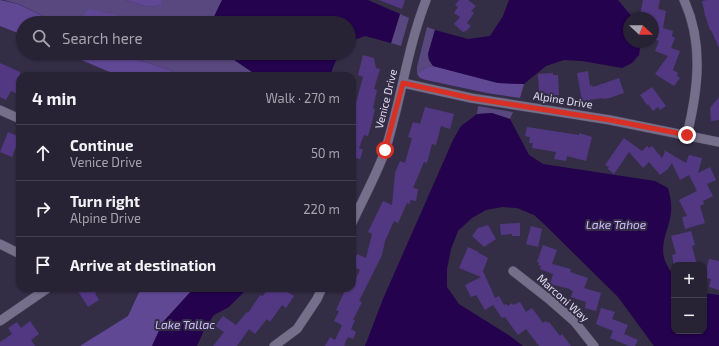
<!DOCTYPE html>
<meta charset="utf-8">
<style>
:root{--surface:#272234;--page:#2f2a3c;--text:#f1f3f6;--muted:#a4a4ac;--line:#433f4f}
body{margin:0;font-family:"Exo 2",sans-serif;background:var(--page);color:var(--text)}
.controls{position:absolute;right:12px;bottom:12px;display:grid;overflow:hidden;border-radius:8px;box-shadow:0 1px 3px #0004}
.controls button{width:36px;height:36px;display:grid;place-items:center;padding:0;border:0;border-bottom:1px solid var(--line);background:var(--surface);color:var(--text);font:20px sans-serif}
.compass{position:absolute;left:623px;top:12px;width:36px;height:36px;border-radius:50%;background:var(--surface);box-shadow:0 1px 3px #0004;rotate:112deg}
.stop{position:absolute;width:12px;height:12px;margin:-9px;border:3px solid #d93025;border-radius:50%;background:#fff}
.stop.end{background:#d93025;border-color:#fff;box-shadow:0 1px 4px #0008}
.list{margin:0;padding:0;list-style:none}
h2{display:flex;justify-content:space-between;align-items:center;height:52px;margin:0;padding:0 16px;font-size:17px}
h2 small{font-size:13px;font-weight:400;color:var(--muted)}
.list li{display:grid;grid-template-columns:26px 1fr auto;gap:12px;align-items:center;box-sizing:border-box;height:56px;padding:0 16px;border-top:1px solid var(--line)}
.list b{display:block;font-size:15px;white-space:nowrap}
.list p{margin:0;font-size:13px;white-space:nowrap;color:var(--muted)}
.list em{font-size:13px;font-style:normal;color:var(--muted)}
.icon{flex:none;width:22px;height:22px;fill:none;stroke:currentColor;stroke-width:2;stroke-linecap:round;stroke-linejoin:round}
.map{position:relative;flex:none;width:719px;height:346px;overflow:hidden}
.search{position:absolute;background:var(--surface);box-shadow:0 1px 3px #0004;left:16px;top:16px;width:340px;height:44px;display:flex;align-items:center;gap:10px;box-sizing:border-box;padding:0 14px;border-radius:22px;color:var(--muted);font-size:15px}
.panel{position:absolute;background:var(--surface);box-shadow:0 1px 3px #0004;left:16px;top:72px;width:340px;height:220px;border-radius:12px}
.map>svg:first-child{display:block}
.green{fill:#594780}
.forest{fill:#614895}
.water{fill:#25024d}
.building{fill:#523883}
.lines{fill:none;stroke-linecap:round;stroke-linejoin:round}
.minor-casing{stroke:#4f495e;stroke-width:10}
.minor{stroke:#766f8c;stroke-width:9}
.route{stroke:#d93025;stroke-width:5}
.labels{text-anchor:middle;stroke-width:4;stroke-linejoin:round;paint-order:stroke}
.street-label{font-size:11px;fill:#e1ddee;stroke:#342d46}
.water-label{font-size:12px;font-style:italic;fill:#ccbbfb;stroke:#342d46}
</style>
<div class="map">
<svg width="719" height="346" viewBox="0 0 719 346">
<rect width="100%" height="100%" fill="#342d46"/>
<path class="green" d="M4,0H125L149,7L160,5L162,0H222L211,23H149L124,17L83,16L91,23H57L19,4Z
M400,14L409,18L401,46L391,43Z
M427,27L435,30L428,54L429,60L433,66L425,68L417,74V67Z
M115,53H224L258,76H180L167,69Z
M478,106L513,112L510,119L492,113L477,114Z"/>
<path class="forest" d="M0,0L18,4L57,23H23V35L0,26Z
M125,0H162L161,5L149,7Z
M89,9L149,23H91L83,16Z
M65,53H115L167,69L180,76H119Z
M433,66L498,83L524,84L520,98L487,93L426,80L420,78L417,74L425,68Z
M141,288H194L163,322L152,346H80L128,316Z"/>
<path class="water" d="M222,0H368L400,14L391,43L365,36L349,42V23H211Z
M509,0H618L633,18H629V42H641L639,55L632,63L622,68L582,61L564,60L546,66L524,84L498,83L433,66L429,60L428,54L435,30L468,39L490,36L503,16Z
M224,53H339L332,70L331,76H258Z
M492,113L510,119L529,155L543,164L655,181L668,188C670,196 672,204 671,213C669,230 657,247 667,265C669,268 670,272 674,275V331H704V293L719,295V346H654L618,297L544,224L534,215L517,208L502,207L486,210L472,218L458,231L451,249L447,269V287L459,304L510,336L523,346H365L383,299L453,140L461,126L477,114Z
M194,288H248L229,307L214,315L205,328L197,346H152L163,322Z"/>
<path class="building" d="M379,0H405L402,9Z
M459,0H468L476,6L471,11L474,13L467,23L471,26L466,31L463,32L454,24L460,17L454,13L458,7L455,5Z
M643,0H660L658,9L666,11L663,28L673,31L672,36L675,38L671,48L680,51L673,70L678,73L677,76L680,78L674,86L655,74L668,56L655,51L659,41L653,39V18L640,16Z
M707,0H719V48L711,30H710L705,15L702,1Z
M363,55L374,58L376,68L380,69L374,89L377,90L373,108L375,109L372,122L368,136L364,135L359,148L363,150L360,159L356,158L353,166L352,165V118L363,77L358,75Z
M0,63L20,72V95L11,91L6,100L0,97Z
M588,71L590,86L592,85L593,87L619,78L624,93L610,98L603,99V98L582,101L577,73Z
M553,73V75H558L559,95L547,96V93H539L538,74Z
M652,87L666,106L660,110L658,107L653,111L648,104L647,105L640,95Z
M719,97V120L711,121L710,108Z
M425,107L454,114L450,129L441,126L436,145L432,144L427,163L424,162L413,188L418,189L416,201L410,200V204L407,203L398,223L394,221L385,241L382,255L359,301L362,302L353,320H355L351,329L356,332L353,339L348,337L344,345L347,346H325L330,337L335,340L342,325L334,321L339,311L336,310L346,288H352V281L354,282L360,270L352,266L357,254L366,258L372,234L368,232L383,201L392,205L395,173L400,161L405,163L412,138L408,137L413,122L420,124Z
M527,127L579,135V133L592,137L586,161L567,156L566,161L554,159L556,152L532,148L533,143H529L530,137L525,136Z
M8,132L20,137L12,157L0,152Z
M624,138L642,151L647,146L649,148L652,146L662,158L665,152L664,150L686,163L689,155L702,158L698,173L710,167L716,180L707,184L713,196L703,201L704,204L700,206L705,223L685,229L682,217L687,216L679,200L697,191L689,175L680,180L672,163L668,169L660,175L649,162L643,168L629,152L614,174L608,169L609,167L605,165Z
M520,223V236H512V234L501,235L500,224Z
M488,225L496,239L484,247L472,236L478,228Z
M531,226L542,229L538,247L526,244Z
M691,231L695,245L692,246L697,265H674L672,255L676,254L671,236Z
M543,245L557,250L552,264L571,269L570,272L588,278L584,288L601,293L596,311L585,308L586,302L571,297L573,291L570,290V289L550,284L553,274L540,269L541,266L538,265L539,262H537Z
M468,247L479,252H477L488,258L483,271L495,298L499,296L504,305L506,304L508,306L512,303L513,305L520,302L526,312L532,308L543,323L546,321L548,323L549,322L560,336L562,334L571,346H539L526,329L518,335L505,317L502,318L493,305L485,310L476,295L471,297L465,285L481,277L459,268Z
M709,259L719,261V290L709,287L711,279L704,278Z
M76,288H102L95,293L99,300L88,307Z
M268,288H281L294,296L286,308L282,305L270,322L267,319L255,334L249,329L237,346H213L224,332L215,326L223,316L236,325L247,312L248,313L260,295L263,296Z
M601,308L615,312L612,319L628,325L624,334L638,340L635,346H629L610,338L613,331L596,324Z
M30,321L39,334L31,340L35,346H0V342L12,334L8,328L17,322L21,328Z"/>
<g class="lines">
<g class="minor-casing">
<path id="minor" d="M684,0C704,44 698,90 687,135
M403,83L471,98L610,120L719,142
M0,110L20,119
M352,223C363,199 376,176 385,151C401,101 407,49 426,0
M0,244L20,254
M513,271L550,300L574,321L594,346
M0,321L48,288
M274,346L297,329L317,299L322,288"/>
</g>
<use href="#minor" class="minor"/>
</g>
<g class="lines">
<path class="route" d="M385,150L403,83L471,98L610,120L687,135"/>
</g>
<g class="labels">
<g class="street-label">
<text transform="translate(386 99) rotate(-76)" y="4">Venice Drive</text>
<text transform="translate(563 100) rotate(9)" y="4">Alpine Drive</text>
<text transform="translate(563 298) rotate(42)" y="4">Marconi Way</text>
</g>
<g class="water-label">
<text x="616" y="229">Lake Tahoe</text>
<text x="185" y="329">Lake Tallac</text>
</g>
</g>
</svg>
<div class="controls">
<button>+</button>
<button>−</button>
</div>
<svg class="compass" viewBox="-18 -18 36 36"><path d="M0-13l5 13h-10z" fill="#e53935"/><path d="M0 13l5-13h-10z" fill="#a4a4ac"/></svg>
<div class="stop" style="left:385px;top:150px"></div>
<div class="stop end" style="left:687px;top:135px"></div>
<div class="search"><svg class="icon" aria-label="search" viewBox="0 0 24 24"><circle cx="10" cy="10" r="6"/><path d="M15 15l6 6"/></svg>Search here</div>
<section class="panel">
<h2>4 min<small>Walk · 270 m</small></h2>
<ul class="list">
<li><svg class="icon" aria-label="ahead" viewBox="0 0 24 24"><path d="M12 20V5M6 11l6-6 6 6"/></svg><div><b>Continue</b><p>Venice Drive</p></div><em>50 m</em></li>
<li><svg class="icon" aria-label="right" viewBox="0 0 24 24"><path d="M7 20v-9h11M14 6l5 5-5 5"/></svg><div><b>Turn right</b><p>Alpine Drive</p></div><em>220 m</em></li>
<li><svg class="icon" aria-label="arrive" viewBox="0 0 24 24"><path d="M6 21V4h12l-3 4 3 4H6"/></svg><div><b>Arrive at destination</b></div></li>
</ul>
</section>
</div>
